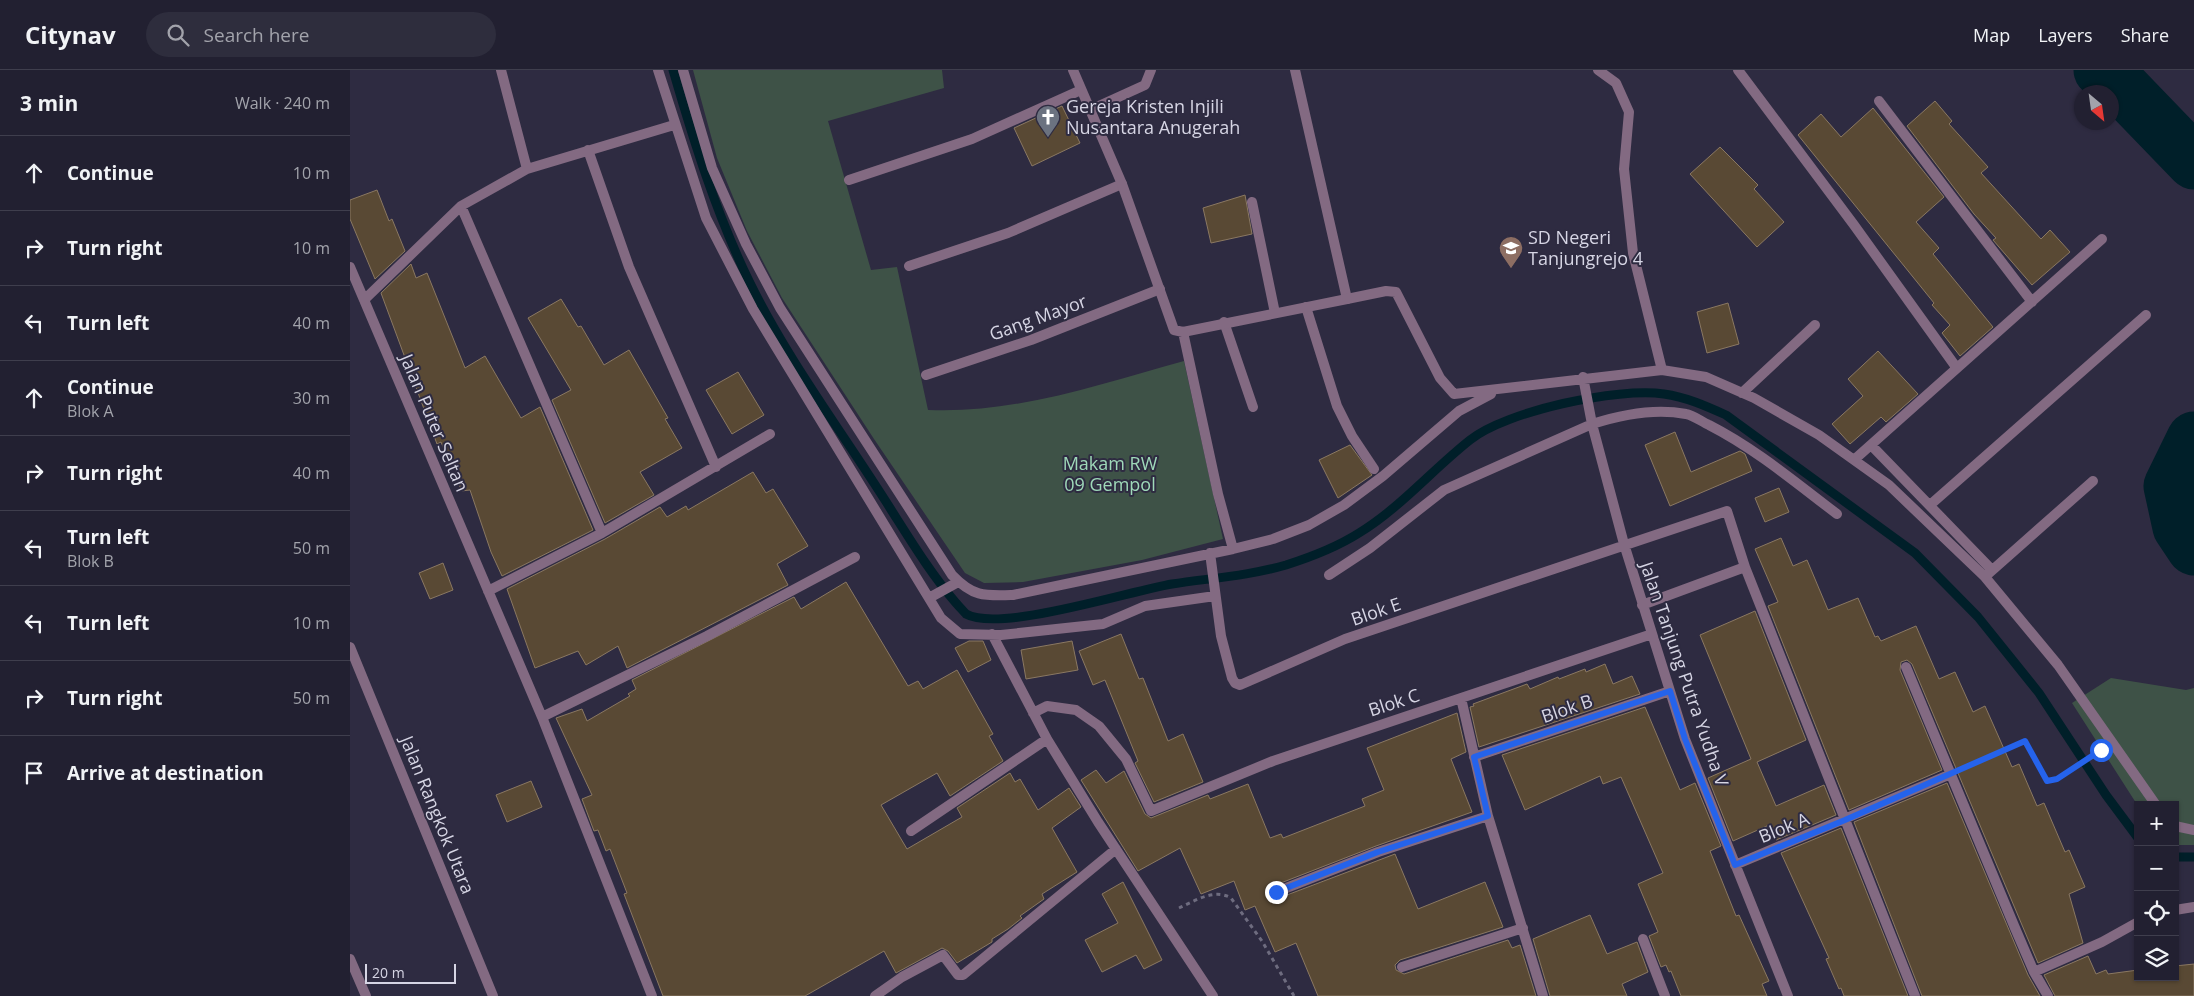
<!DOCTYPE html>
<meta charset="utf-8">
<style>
:root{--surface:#222031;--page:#2e2d3d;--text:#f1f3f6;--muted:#a2a3ab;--line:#3f3e4d}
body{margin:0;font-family:"Open Sans",sans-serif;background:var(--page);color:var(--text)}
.controls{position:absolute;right:15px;bottom:15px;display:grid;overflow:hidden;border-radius:0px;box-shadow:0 1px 4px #0004}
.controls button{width:45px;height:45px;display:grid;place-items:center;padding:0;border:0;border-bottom:1px solid var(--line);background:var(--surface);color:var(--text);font:25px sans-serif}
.compass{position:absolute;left:1724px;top:15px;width:45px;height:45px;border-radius:50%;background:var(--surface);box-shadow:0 1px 4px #0004;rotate:151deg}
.scale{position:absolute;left:15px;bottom:12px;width:91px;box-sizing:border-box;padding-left:5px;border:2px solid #d6d5e4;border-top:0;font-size:14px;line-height:18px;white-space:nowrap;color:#d6d5e4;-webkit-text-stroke:4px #2e2b41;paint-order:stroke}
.stop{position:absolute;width:15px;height:15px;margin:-11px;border:4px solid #2563eb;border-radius:50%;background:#fff}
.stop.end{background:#2563eb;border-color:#fff;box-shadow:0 1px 5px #0008}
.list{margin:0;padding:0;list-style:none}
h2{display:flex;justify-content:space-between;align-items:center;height:65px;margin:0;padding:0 20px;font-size:21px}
h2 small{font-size:16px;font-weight:400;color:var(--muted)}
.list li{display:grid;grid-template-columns:32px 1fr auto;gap:15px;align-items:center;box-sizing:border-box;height:75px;padding:0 20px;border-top:1px solid var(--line)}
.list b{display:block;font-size:19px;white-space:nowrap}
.list p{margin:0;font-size:16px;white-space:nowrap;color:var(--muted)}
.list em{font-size:16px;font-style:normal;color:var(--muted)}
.icon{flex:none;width:28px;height:28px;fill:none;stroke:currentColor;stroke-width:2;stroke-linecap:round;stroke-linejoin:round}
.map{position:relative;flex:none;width:1844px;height:926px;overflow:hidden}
header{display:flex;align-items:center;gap:30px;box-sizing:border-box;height:70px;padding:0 25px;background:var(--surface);border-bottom:1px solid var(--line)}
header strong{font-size:24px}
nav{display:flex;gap:28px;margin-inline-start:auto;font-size:18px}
.search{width:350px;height:45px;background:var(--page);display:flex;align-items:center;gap:12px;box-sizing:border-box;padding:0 18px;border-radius:28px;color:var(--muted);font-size:19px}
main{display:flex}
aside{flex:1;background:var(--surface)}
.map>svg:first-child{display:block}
.green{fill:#3e5247}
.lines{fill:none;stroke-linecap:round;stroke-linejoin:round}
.stream{stroke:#001f29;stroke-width:9}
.river{stroke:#001f29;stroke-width:55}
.building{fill:#594934;stroke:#8a7862}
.path{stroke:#6e6c7f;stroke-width:3;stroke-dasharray:4 4;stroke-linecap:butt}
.service{stroke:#836a82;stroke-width:10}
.minor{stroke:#836a82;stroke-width:10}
.route{stroke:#2563eb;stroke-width:6}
.labels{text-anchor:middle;stroke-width:4;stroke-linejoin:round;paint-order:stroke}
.poi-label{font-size:18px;fill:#d6d5e4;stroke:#2e2b41;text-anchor:start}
.street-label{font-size:18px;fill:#d6d5e4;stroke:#2e2b41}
.park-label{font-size:18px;fill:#9fd9b9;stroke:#2e2b41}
</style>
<header>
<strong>Citynav</strong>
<div class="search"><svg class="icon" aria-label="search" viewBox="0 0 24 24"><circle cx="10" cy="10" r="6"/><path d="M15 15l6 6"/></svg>Search here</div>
<nav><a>Map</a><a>Layers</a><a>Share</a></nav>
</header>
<main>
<aside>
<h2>3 min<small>Walk · 240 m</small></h2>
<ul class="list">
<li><svg class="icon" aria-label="ahead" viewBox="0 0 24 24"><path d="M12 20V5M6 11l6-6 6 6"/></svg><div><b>Continue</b></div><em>10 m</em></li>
<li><svg class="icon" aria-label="right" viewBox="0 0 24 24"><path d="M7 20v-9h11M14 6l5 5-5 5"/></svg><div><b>Turn right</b></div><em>10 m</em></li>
<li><svg class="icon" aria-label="left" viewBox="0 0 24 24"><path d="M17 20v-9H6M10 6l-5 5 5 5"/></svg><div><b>Turn left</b></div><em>40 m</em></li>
<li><svg class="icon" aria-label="ahead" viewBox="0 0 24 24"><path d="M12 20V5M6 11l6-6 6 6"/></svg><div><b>Continue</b><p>Blok A</p></div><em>30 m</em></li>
<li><svg class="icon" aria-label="right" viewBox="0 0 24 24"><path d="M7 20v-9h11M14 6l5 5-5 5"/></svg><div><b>Turn right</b></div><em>40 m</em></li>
<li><svg class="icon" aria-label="left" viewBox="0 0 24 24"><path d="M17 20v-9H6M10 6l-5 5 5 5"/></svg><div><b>Turn left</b><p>Blok B</p></div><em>50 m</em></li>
<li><svg class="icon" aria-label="left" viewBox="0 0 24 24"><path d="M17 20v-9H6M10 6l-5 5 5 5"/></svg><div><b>Turn left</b></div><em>10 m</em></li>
<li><svg class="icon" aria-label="right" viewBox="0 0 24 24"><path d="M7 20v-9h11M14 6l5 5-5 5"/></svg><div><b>Turn right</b></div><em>50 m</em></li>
<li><svg class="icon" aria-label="arrive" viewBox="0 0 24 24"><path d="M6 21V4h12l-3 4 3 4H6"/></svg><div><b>Arrive at destination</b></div></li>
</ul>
</aside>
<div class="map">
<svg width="1844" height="926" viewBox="0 0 1844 926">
<rect width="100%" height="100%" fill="#2e2b41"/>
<path class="green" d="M343,0H592L594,18L478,51L521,200L547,197L578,340C665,344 751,314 834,291L873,469L792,490L673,512L634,513L615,503L524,369L432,228L397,161L367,88Z
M1761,608L1836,620L1844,618V775H1825V735L1788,736L1722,633Z"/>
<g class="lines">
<path class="stream" d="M323,0C344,72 366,143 399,211C438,291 493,363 540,438C561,471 581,504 606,533C607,534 615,543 616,544C650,563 780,521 822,514C861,508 898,506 936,495C961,487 987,477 1009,463C1050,438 1082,400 1120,370C1156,341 1268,317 1314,324C1336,327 1356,336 1376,345L1565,483L1628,547L1689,623L1756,725L1788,768
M1825,787H1844"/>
<path class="river" d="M1751,0L1760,5L1844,92
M1844,369L1821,416L1830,457L1844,478"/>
</g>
<path class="building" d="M1585,31L1602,51L1599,54L1638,97L1631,103L1691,169L1700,160L1720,182L1682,215L1649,177L1643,170L1646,168L1624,144L1557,56Z
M712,36L730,73L682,96L664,58Z
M1523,38L1594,127L1566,152L1589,178L1583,184L1643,257L1610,286L1592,263L1600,255L1582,235L1584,233L1563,207L1448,65L1471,44L1491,67Z
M1370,77L1408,115L1404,119L1434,152L1407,177L1340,104Z
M27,120L39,151L42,149L55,181L25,209L0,149V130Z
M895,125L902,164L861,173L853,138Z
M61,194L66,208L77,203L115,298L135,286L171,348L190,337L243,460L152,506L141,482L120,420L111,421L105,398L102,399L91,372L87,374L31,223Z
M211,229L228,257L231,256L254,295L279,280L318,348L315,349L332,378L290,402L304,425L255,453L202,330L221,320L178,248Z
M1378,233L1389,274L1357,283L1347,242Z
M1528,281L1568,324L1536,352L1531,347L1500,374L1482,354L1513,326L1498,309Z
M388,302L414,345L382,364L356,320Z
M1325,362L1341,402L1390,381L1395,384L1402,401L1320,436L1295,375Z
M1000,375L1022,405L988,428L969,390Z
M403,402L416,423L423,419L458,476L427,494L438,515L277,598L268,576L236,595L228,581L185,598L157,519L255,469L310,437L317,447L336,436L338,440Z
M1429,418L1439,442L1415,452L1405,428Z
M1431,468L1443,496L1457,490L1478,540L1508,528L1525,567L1528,566L1531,571L1566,556L1589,609L1605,602L1623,642L1635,636L1662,697L1669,694L1687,736L1694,733L1715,782L1719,780L1735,817L1719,824L1733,873L1688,893L1562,594L1557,590L1551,592L1550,600L1592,700L1499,740L1418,536L1428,532L1405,479Z
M93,493L103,520L80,529L69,503Z
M496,512L558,616L568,611L573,619L607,600L643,664L639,666L653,691L600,726L587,703L531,735L557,779L612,747L607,738L660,703L665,712L670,709L688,740L719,718L731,737L702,758L727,802L692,824L694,829L670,846L672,848L658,859L642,869V872L607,893L598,881L592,878L546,903L534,881L455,926H313L274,824L277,823L260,779L256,781L248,760L244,761L232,729L242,725L206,648L232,639L237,651L280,626L278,624L286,619L282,610L444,527L451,539Z
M1405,541L1456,670L1407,692L1426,736L1474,715L1486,745L1426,770L1419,755L1383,771L1358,708L1401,689L1350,565Z
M771,564L789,609L793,608L818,671L833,664L853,712L804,732L785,693L788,691L755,610L743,615L729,581Z
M619,571H633L641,590L618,602L605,578Z
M722,571L728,600L676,609L671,580Z
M1255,594L1263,614L1282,606L1290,624L1129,677L1120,637L1124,636L1123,634L1177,614L1180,619L1208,607L1209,609L1235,599L1236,602Z
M1295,637L1330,720L1345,713L1371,776L1360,781L1386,846L1389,845L1419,911L1412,914L1417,926H1331L1321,901L1319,902L1316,895L1311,897L1299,866L1308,862L1288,814L1313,803L1271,707L1253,714L1250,706L1175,740L1152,685Z
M1107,643L1116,682L1101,689L1122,742L1026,776L923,816L919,824L922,828H929L1045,784L1068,839L1135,812L1153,857L1050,890L1045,895L1046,900L1054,904L1158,870L1162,878L1170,875L1186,926H968L946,873L925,882L905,836L895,840L884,811L851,824L830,778L788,801L731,710L746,700L756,713L774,701L795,744L801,748L858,725L860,729L898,714L920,768L931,764L933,768L1015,736L1012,729L1034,720L1017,678Z
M181,711L192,737L157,752L146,725Z
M1597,713L1678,905L1690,926H1572L1504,752Z
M1491,758L1558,926H1494L1491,918L1489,919L1476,889L1479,888L1431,783Z
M773,812L812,890L794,899L786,885L752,902L735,870L768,853L752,824Z
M1240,845L1257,884L1287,872L1298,902L1272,914L1277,926H1200L1183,869Z
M1738,886L1746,904L1756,900L1758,904L1788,900V907H1825V896L1844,894V926H1705L1694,905Z"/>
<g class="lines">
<path class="path" d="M1619,696L1675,671L1697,711L1707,709L1745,684
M829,838C845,831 864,818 881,828L912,871L944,926"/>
<path class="service" d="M945,0L997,229
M1248,0L1266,13L1279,42L1274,99L1283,183L1312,300
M740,40L795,15L801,0
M499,110L622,69L731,20
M902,132L925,243
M559,196L658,163L772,114
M956,237L987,336L1002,366L1024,399
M874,252L903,337
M576,305L681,270L810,219"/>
<path class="minor" d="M151,0L177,99
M308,0L356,148L403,239L591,548L610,564L651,565L753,554L795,536L865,526
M333,0L362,98L396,174L430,238L602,505C623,527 634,526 663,525L883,479L923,469L959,455L994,435L1033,406L1109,341L1141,324
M723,0L772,114L824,260L833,262L997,229L1036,221L1046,222L1090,308L1104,324L1312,300L1356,307L1404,328L1469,365L1539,415L1635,507L1708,595L1806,735
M1388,0L1504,155L1606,297
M1529,31L1682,232
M238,80L279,197L366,397
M111,136L252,463
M0,197L192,647L302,926
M14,230L111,136L177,99L324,55
M833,262L868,424L883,479
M1233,307L1242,354L1274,474L1335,669L1438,926
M1392,323L1465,255
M1521,375L1642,500
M1505,389L1752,169
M1580,435L1796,245
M860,483L871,566L882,608L885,613L890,615L995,569L1377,441L1395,497
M1638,504L1743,411
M979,505L1020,478L1094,420L1242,354C1270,345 1306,338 1336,344C1343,345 1352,352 1359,355C1406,379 1446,413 1487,444
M138,521L252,463L420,364
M579,528L608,512
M1292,535L1395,497L1565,926
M642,564L697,669
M0,577L143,926
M1556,597L1665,858L1684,902L1698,926
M1111,628L1138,746
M683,643L697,636L726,640L749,656L776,689L801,741L923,691L1302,564
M192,647L357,566L505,487
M1124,687L1320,621
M1825,756L1844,760
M561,761L697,669L748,752L863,926
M1385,795L1601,704
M926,822L1028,782L1138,746L1193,926
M1825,840L1844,837
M1293,869L1315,926
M0,889L16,926
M1052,897L1173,858
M1684,902L1752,872L1788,852
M525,926L552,907L593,885L608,905H613L766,779"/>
</g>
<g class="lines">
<path class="route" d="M926,822L1028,782L1138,746L1124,687L1320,621L1335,669L1385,795L1495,750L1675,671L1697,711L1707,709L1751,680"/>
</g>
<defs>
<g id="church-pin" transform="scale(1.25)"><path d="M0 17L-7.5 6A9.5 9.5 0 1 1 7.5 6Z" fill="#6b7280" stroke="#2e2b41"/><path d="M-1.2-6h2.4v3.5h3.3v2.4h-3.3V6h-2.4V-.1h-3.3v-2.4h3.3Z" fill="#fff"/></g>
<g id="school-pin" transform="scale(1.25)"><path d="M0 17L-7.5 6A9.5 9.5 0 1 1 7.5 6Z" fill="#8d6e63" stroke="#2e2b41"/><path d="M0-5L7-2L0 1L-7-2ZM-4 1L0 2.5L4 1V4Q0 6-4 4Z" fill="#fff"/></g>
</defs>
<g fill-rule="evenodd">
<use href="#church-pin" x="698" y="47"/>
<use href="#school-pin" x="1161" y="178"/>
</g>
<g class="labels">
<g class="poi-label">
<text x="716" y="43">Gereja Kristen Injili<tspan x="716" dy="21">Nusantara Anugerah</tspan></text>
<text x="1178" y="174">SD Negeri<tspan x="1178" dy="21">Tanjungrejo 4</tspan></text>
</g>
<g class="street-label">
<text transform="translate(688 248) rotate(-20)" y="6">Gang Mayor</text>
<text transform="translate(84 353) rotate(67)" y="6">Jalan Puter Seltan</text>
<text transform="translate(1026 542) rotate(-19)" y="6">Blok E</text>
<text transform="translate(1334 604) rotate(71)" y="6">Jalan Tanjung Putra Yudha V</text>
<text transform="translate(1044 633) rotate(-18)" y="6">Blok C</text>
<text transform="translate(1217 639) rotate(-19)" y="6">Blok B</text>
<text transform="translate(87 745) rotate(68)" y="6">Jalan Rangkok Utara</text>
<text transform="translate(1434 758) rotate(-22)" y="6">Blok A</text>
</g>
<g class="park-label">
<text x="760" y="400">Makam RW<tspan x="760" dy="21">09 Gempol</tspan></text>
</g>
</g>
</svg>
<div class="controls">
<button>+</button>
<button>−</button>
<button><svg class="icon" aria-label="locate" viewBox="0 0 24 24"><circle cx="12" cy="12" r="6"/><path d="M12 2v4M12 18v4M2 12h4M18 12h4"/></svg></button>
<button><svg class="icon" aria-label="layers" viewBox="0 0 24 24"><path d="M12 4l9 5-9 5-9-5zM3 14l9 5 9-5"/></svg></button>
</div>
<svg class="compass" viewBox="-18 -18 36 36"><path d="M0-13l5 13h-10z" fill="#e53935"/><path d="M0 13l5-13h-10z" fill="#a2a3ab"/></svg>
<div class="scale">20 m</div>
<div class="stop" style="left:1751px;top:680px"></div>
<div class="stop end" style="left:926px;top:822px"></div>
</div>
</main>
